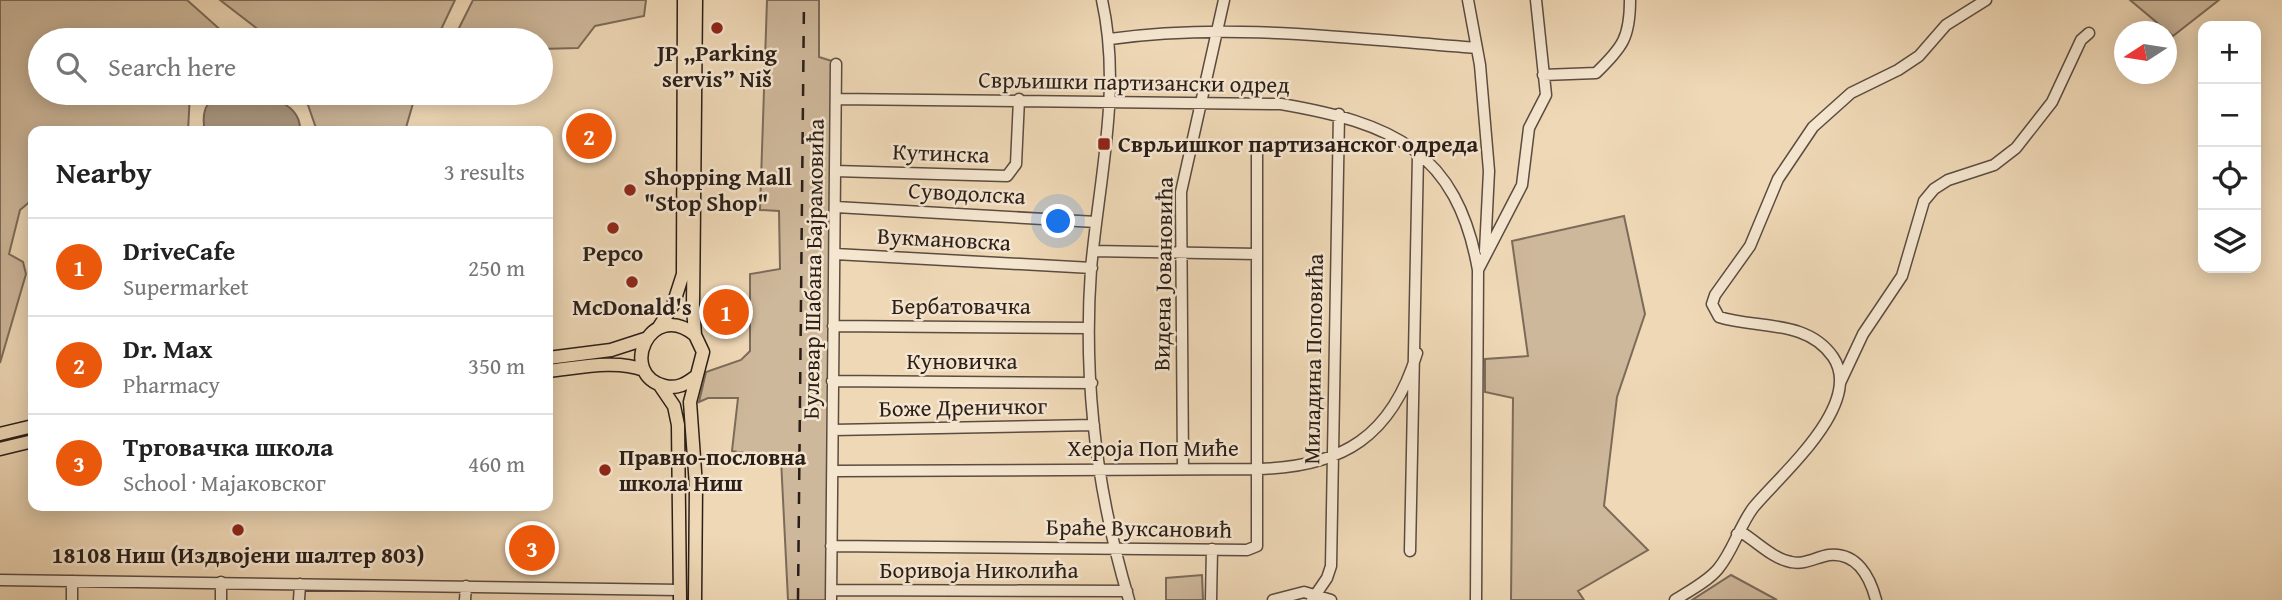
<!DOCTYPE html>
<meta charset="utf-8">
<style>
:root{--surface:#fff;--page:#f6f6f6;--text:#222;--muted:#767676;--line:#e0e0e0;--accent:#ea580c}
body{margin:0;font-family:"Gentium Book Plus",serif;background:var(--page);color:var(--text)}
.controls{position:absolute;right:21px;top:21px;display:grid;overflow:hidden;border-radius:14px;box-shadow:0 4px 18px #0003}
.controls button{width:63px;height:63px;display:grid;place-items:center;padding:0;border:0;border-bottom:2px solid var(--line);background:var(--surface);color:var(--text);font:35px sans-serif}
.compass{position:absolute;left:2114px;top:21px;width:63px;height:63px;border-radius:50%;background:var(--surface);box-shadow:0 4px 18px #0003;rotate:258deg}
.you{position:absolute;left:1059px;top:222px;width:24px;height:24px;margin:-18px;border:5px solid #fff;border-radius:50%;background:#1a73e8;box-shadow:0 0 0 10px #1a73e833}
.badge{display:grid;place-items:center;width:46px;height:46px;border-radius:50%;background:var(--accent);color:#fff;font-size:23px;font-weight:700}
.pin{position:absolute;translate:-50% -50%;border:4px solid #fff;box-shadow:0 2px 7px #0006}
.list{margin:0;padding:0;list-style:none}
h2{display:flex;justify-content:space-between;align-items:center;height:91px;margin:0;padding:0 28px;font-size:30px}
h2 small{font-size:23px;font-weight:400;color:var(--muted)}
.list li{display:grid;grid-template-columns:46px 1fr auto;gap:21px;align-items:center;box-sizing:border-box;height:98px;padding:0 28px;border-top:2px solid var(--line)}
.list b{display:block;font-size:26px;white-space:nowrap}
.list p{margin:0;font-size:23px;white-space:nowrap;color:var(--muted)}
.list em{font-size:23px;font-style:normal;color:var(--muted)}
.icon{flex:none;width:38px;height:38px;fill:none;stroke:currentColor;stroke-width:2;stroke-linecap:round;stroke-linejoin:round}
.map{position:relative;flex:none;width:2282px;height:600px;overflow:hidden}
.search{position:absolute;background:var(--surface);box-shadow:0 4px 18px #0003;left:28px;top:28px;width:525px;height:77px;display:flex;align-items:center;gap:18px;box-sizing:border-box;padding:0 24px;border-radius:38px;color:var(--muted);font-size:26px}
.panel{position:absolute;background:var(--surface);box-shadow:0 4px 18px #0003;left:28px;top:126px;width:525px;height:385px;border-radius:14px}
.map>svg:first-child{display:block}
.green{fill:#ceb89b;stroke:#7c6b5a;stroke-width:2}
.water{fill:#ac9980;stroke:#786856;stroke-width:2}
.lines{fill:none;stroke-linecap:round;stroke-linejoin:round}
.minor-casing{stroke:#5b4c40;stroke-width:13}
.major-casing{stroke:#2a1e18;stroke-width:15}
.minor{stroke:#f5e6d0;stroke-width:10}
.major{stroke:#efd8b6;stroke-width:12}
.rail{stroke:#2a1e18;stroke-width:2.5;stroke-dasharray:12 12;stroke-linecap:butt}
.poi-dot{fill:#8f2418;stroke:#f5e6d0;stroke-width:2.5}
.labels{text-anchor:middle;stroke-width:5;stroke-linejoin:round;paint-order:stroke}
.poi-label{font-size:23px;font-weight:bold;fill:#2a1e18;stroke:#f5e6d0}
.street-label{font-size:23px;fill:#2a1e18;stroke:#f5e6d0}
</style>
<div class="map">
<svg width="2282" height="600" viewBox="0 0 2282 600">
<rect width="100%" height="100%" fill="#efd8b6"/>
<filter id="stains"><feTurbulence type="fractalNoise" baseFrequency=".00286" numOctaves="4"/><feColorMatrix values="0 0 0 0 .2 0 0 0 0 .09 0 0 0 0 .02 0 0 0 .5 -.17"/></filter>
<radialGradient id="worn" r=".72"><stop offset=".6" stop-color="#630" stop-opacity="0"/><stop offset="1" stop-color="#630" stop-opacity=".3"/></radialGradient>
<path class="green" d="M0,0H187L224,33L218,40H40V93H190L188,131H33V199L20,210L9,254L23,262L26,274L0,363Z
M220,0H455L436,40H272Z
M473,0H646L644,16L595,26L578,48L541,49V40H453Z
M767,0H819V57L835,62L830,600H788L781,459L732,451L738,398H708L699,402L706,372L741,360L750,351V274L780,269L779,211L760,210Z
M2130,0H2219L2173,36Z
M294,93H416L405,131H317L308,105Z
M1624,216L1645,314L1617,397L1604,506L1648,550L1578,591L1584,600H1511L1513,398L1485,392V359L1528,356L1512,241Z
M1202,575L1203,600H1166V578Z
M1731,575L1777,600H1692Z"/>
<path class="water" d="M223,93C249,93 302,96 300,131H205C201,113 205,100 223,93Z"/>
<g class="lines">
<g class="minor-casing">
<path id="minor" d="M1102,0C1122,90 1099,178 1091,269C1083,381 1097,493 1129,600
M1468,0L1480,65L1489,171L1485,251
M1110,39C1232,22 1355,39 1477,48
M1543,75L1596,73C1623,47 1630,37 1630,0
M836,99L1281,104C1391,123 1457,150 1478,270L1476,600
M835,171L1007,176L1016,164L1019,99
M836,207L1096,222
M1093,251L1257,254
M835,254L1092,268
M1478,270L1522,185L1529,128L1546,95L1536,0
M833,326L1088,328
M832,381L1092,383
M1840,383L1863,334L1902,276L1924,201L1934,189L1948,180L1994,165L2016,148L2052,102L2081,40L2089,33
M833,430L1094,425
M1183,468L1181,192L1224,0
M833,471L1258,469C1343,467 1392,436 1417,353
M1737,534H1744C1758,543 1774,559 1791,562C1805,565 1816,557 1829,555C1857,552 1870,577 1876,600
M831,546L1247,550L1257,546V147
M1410,551L1418,155
M0,580L680,590
M831,590L1127,591
M72,600V581
M221,600V582
M299,600L300,584
M465,600L466,586
M831,600L836,64
M1211,600L1212,549
M1273,600L1304,592L1331,600
M1312,600L1327,578L1331,566L1339,114
M1675,600C1689,591 1707,582 1718,569C1733,551 1739,527 1753,508C1780,475 1865,404 1833,357C1807,319 1757,329 1719,317L1712,304L1715,295L1750,246L1778,179L1813,127L1851,93L1898,70L1919,56L1946,25L1986,0"/>
</g>
<g class="major-casing">
<path id="major" d="M659,327L673,305L683,274L684,0
M695,335C650,298 617,375 665,386C677,389 686,384 695,377
M548,358L611,350L645,339
M548,371C578,368 615,359 644,370
M659,384L674,406L678,425L680,600
M0,434L33,426
M0,449L33,441
M695,600L696,486L690,402L703,352L695,335L693,307L696,0"/>
</g>
<use href="#minor" class="minor"/>
<use href="#major" class="major"/>
<path class="rail" d="M798,600L804,0"/>
</g>
<g class="poi-dot">
<circle cx="717" cy="28" r="7"/>
<rect x="1097" y="137" width="14" height="14" rx="3.5"/>
<circle cx="630" cy="190" r="7"/>
<circle cx="613" cy="228" r="7"/>
<circle cx="632" cy="282" r="7"/>
<circle cx="605" cy="470" r="7"/>
<circle cx="238" cy="530" r="7"/>
</g>
<g class="labels">
<g class="poi-label">
<text x="717" y="61">JP „Parking<tspan x="717" dy="26">servis” Niš</tspan></text>
<text x="1118" y="152" text-anchor="start">Сврљишког партизанског одреда</text>
<text x="644" y="185" text-anchor="start">Shopping Mall<tspan x="644" dy="26">"Stop Shop"</tspan></text>
<text x="613" y="261">Pepco</text>
<text x="632" y="315">McDonald's</text>
<text x="619" y="465" text-anchor="start">Правно-пословна<tspan x="619" dy="26">школа Ниш</tspan></text>
<text x="238" y="563">18108 Ниш (Издвојени шалтер 803)</text>
</g>
<g class="street-label">
<text transform="translate(1134 82) rotate(1)" y="8">Сврљишки партизански одред</text>
<text transform="translate(941 153) rotate(2)" y="8">Кутинска</text>
<text transform="translate(967 193) rotate(3)" y="8">Суводолска</text>
<text transform="translate(944 239) rotate(3)" y="8">Вукмановска</text>
<text transform="translate(813 269) rotate(-89)" y="8">Булевар Шабана Бајрамовића</text>
<text transform="translate(1163 274) rotate(-89)" y="8">Видена Јовановића</text>
<text x="961" y="314">Бербатовачка</text>
<text transform="translate(1313 359) rotate(-89)" y="8">Миладина Поповића</text>
<text x="962" y="369">Куновичка</text>
<text transform="translate(963 407) rotate(-1)" y="8">Боже Дреничког</text>
<text x="1153" y="456">Хероја Поп Миће</text>
<text transform="translate(1139 528) rotate(1)" y="8">Браће Вуксановић</text>
<text x="979" y="578">Боривоја Николића</text>
</g>
</g>
<rect width="100%" height="100%" filter="url(#stains)"/>
<rect width="100%" height="100%" fill="url(#worn)"/>
</svg>
<div class="controls">
<button>+</button>
<button>−</button>
<button><svg class="icon" aria-label="locate" viewBox="0 0 24 24"><circle cx="12" cy="12" r="6"/><path d="M12 2v4M12 18v4M2 12h4M18 12h4"/></svg></button>
<button><svg class="icon" aria-label="layers" viewBox="0 0 24 24"><path d="M12 4l9 5-9 5-9-5zM3 14l9 5 9-5"/></svg></button>
</div>
<svg class="compass" viewBox="-18 -18 36 36"><path d="M0-13l5 13h-10z" fill="#e53935"/><path d="M0 13l5-13h-10z" fill="#767676"/></svg>
<div class="you"></div>
<div class="pin badge" style="left:726px;top:312px">1</div>
<div class="pin badge" style="left:589px;top:136px">2</div>
<div class="pin badge" style="left:532px;top:548px">3</div>
<div class="search"><svg class="icon" aria-label="search" viewBox="0 0 24 24"><circle cx="10" cy="10" r="6"/><path d="M15 15l6 6"/></svg>Search here</div>
<section class="panel">
<h2>Nearby<small>3 results</small></h2>
<ul class="list">
<li><span class="badge">1</span><div><b>DriveCafe</b><p>Supermarket</p></div><em>250 m</em></li>
<li><span class="badge">2</span><div><b>Dr. Max</b><p>Pharmacy</p></div><em>350 m</em></li>
<li><span class="badge">3</span><div><b>Трговачка школа</b><p>School · Мајаковског</p></div><em>460 m</em></li>
</ul>
</section>
</div>
